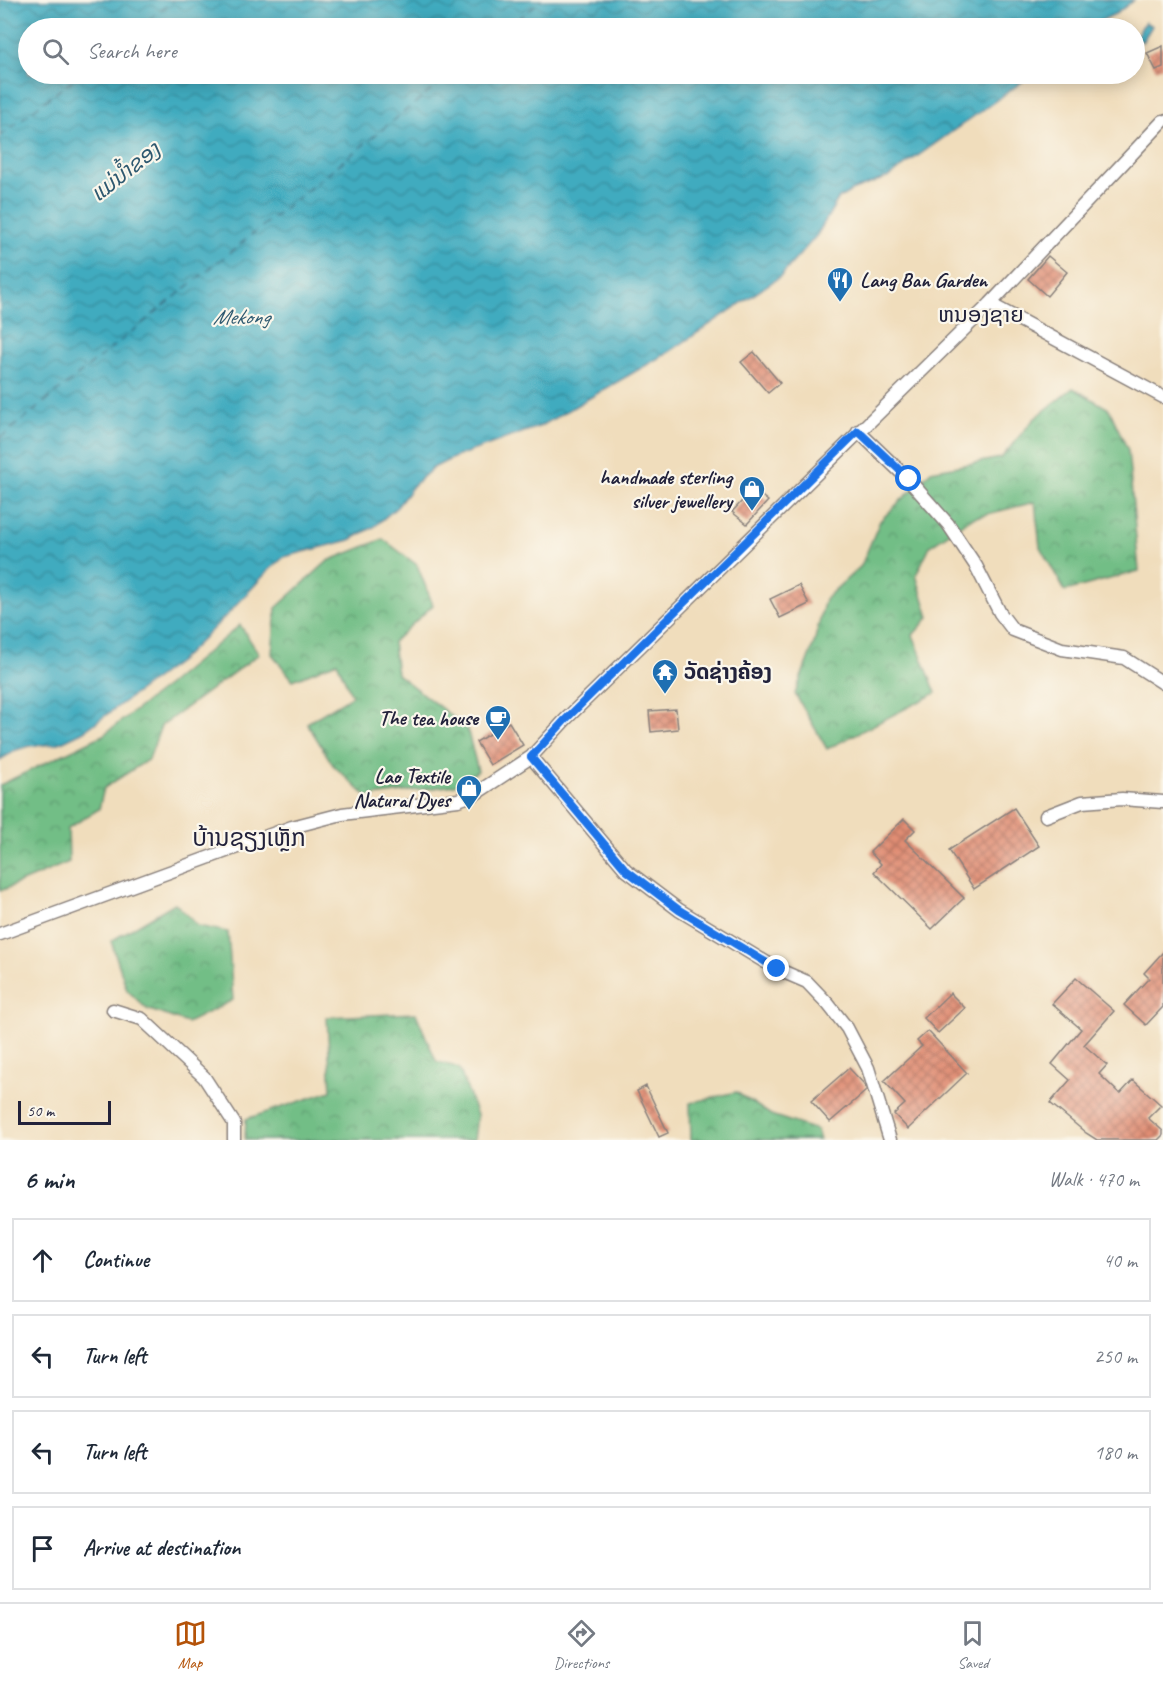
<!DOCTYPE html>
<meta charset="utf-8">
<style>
:root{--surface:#fff;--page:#f2f2f3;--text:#1f2937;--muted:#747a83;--line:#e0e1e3;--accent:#b45309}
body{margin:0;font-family:Caveat,"Noto Sans Lao",sans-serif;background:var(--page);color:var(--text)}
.scale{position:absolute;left:18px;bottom:15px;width:93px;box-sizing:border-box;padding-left:6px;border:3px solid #22223b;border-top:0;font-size:16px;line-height:21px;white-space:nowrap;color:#22223b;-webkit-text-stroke:4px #fbf7ec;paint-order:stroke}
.stop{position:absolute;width:18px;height:18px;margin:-14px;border:4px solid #1a73e8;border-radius:50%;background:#fff}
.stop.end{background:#1a73e8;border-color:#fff;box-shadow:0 2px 6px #0008}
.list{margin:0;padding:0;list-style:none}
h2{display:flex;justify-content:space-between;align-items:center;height:78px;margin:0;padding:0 24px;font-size:26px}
h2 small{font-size:20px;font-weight:400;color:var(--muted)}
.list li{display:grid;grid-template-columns:39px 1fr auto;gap:18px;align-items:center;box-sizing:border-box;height:84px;margin:0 12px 12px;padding:0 12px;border:2px solid var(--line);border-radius:0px}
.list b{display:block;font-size:22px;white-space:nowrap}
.list em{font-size:20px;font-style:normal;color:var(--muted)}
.icon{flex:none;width:33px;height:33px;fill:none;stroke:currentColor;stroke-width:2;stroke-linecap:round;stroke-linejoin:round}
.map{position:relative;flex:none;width:1163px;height:1140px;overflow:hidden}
.search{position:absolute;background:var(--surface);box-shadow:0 3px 15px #0003;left:18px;right:18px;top:18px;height:66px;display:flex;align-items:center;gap:15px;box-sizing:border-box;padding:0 21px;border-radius:33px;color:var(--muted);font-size:22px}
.sheet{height:462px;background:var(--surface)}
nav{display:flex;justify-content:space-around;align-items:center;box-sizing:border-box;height:84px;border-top:2px solid var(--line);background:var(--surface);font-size:16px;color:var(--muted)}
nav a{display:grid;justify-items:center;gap:3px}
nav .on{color:var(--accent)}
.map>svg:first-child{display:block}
.forest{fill:url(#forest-crowns);stroke:#4a7060;stroke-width:1.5}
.water{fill:url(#water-waves);stroke:#31667d;stroke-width:1.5}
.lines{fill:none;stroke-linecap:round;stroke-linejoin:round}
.ferry{stroke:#2e5970;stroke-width:1.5;stroke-dasharray:8 6;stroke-linecap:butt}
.building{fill:url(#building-cross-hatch)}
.minor-casing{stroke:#89807c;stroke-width:15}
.minor{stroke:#fff;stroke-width:12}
.route{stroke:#1a73e8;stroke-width:8}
.labels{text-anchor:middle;stroke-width:4.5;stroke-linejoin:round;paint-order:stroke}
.poi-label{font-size:21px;font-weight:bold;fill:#22223b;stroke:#fbf7ec;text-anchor:end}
.water-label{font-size:22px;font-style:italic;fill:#2e5970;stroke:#fbf7ec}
.neighbourhood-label{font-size:22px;fill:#22223b;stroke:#fbf7ec}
.quarter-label{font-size:24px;fill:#22223b;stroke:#fbf7ec}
</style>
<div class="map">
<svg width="1163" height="1140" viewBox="0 0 1163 1140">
<defs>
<pattern id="forest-crowns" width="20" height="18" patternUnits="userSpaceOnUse" patternTransform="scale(1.5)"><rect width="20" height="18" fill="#72be86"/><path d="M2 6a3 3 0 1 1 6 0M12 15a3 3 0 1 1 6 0" fill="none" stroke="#5d9a6f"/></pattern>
<pattern id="water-waves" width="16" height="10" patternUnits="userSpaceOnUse" patternTransform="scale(1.5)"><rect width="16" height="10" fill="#40abbf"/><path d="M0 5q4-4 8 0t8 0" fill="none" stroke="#358b9c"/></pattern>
<pattern id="building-cross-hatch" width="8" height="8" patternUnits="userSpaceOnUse" patternTransform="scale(1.5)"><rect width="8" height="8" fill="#e08d73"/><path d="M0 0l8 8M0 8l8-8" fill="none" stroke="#b57360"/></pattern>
</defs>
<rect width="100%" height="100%" fill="#fbf7ec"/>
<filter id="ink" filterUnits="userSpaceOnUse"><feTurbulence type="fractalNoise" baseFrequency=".0167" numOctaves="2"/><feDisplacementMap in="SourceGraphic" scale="12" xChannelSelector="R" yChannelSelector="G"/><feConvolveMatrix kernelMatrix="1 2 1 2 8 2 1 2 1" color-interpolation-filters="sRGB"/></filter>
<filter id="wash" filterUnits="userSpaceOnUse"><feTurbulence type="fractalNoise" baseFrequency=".008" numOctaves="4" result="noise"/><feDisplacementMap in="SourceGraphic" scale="24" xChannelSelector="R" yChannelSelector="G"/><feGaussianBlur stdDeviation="1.35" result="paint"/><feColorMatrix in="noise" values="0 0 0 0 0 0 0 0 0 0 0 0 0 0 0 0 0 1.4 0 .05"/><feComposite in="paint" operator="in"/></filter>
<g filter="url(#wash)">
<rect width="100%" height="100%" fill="#f0ddbc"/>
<path class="forest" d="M1073,388L1109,409L1128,450L1139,571L1065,591L1040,547L1035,502L972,518L930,546L916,575L929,617L913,635L936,693L827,749L795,694L814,643L825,599L861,566L880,521L931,471L1001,458L1034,419Z
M383,539L417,565L433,605L393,642L397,674L467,728L478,771L455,785L367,797L333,765L307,723L352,696L337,662L293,680L272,654L276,608L328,561Z
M240,625L259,654L161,726L149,759L104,788L99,809L68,828L69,862L0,891V785L103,735L168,685Z
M175,903L198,926L228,932L233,1000L187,1023L147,1009L127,990L111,941Z
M416,1013L436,1061L459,1068L477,1115L474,1140H245L246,1119L331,1091L327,1017Z
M736,1092L771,1115L817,1130L820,1140H691L690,1103Z"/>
<path class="water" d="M0,0H1134L1117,13L1085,28H28V74H1030L1022,82L888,177L851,191L838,199L817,235L781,276L669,352L541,426L455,457L433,468L413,486L397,507L374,527L350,540L284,557L267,572L228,614L180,661L84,731L57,744L30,746L16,750L0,760Z
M1145,22L1152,26L1142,42L1135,38Z"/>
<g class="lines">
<path class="ferry" d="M138,28L174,0
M507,28L542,0
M0,136L80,74
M0,438L451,74"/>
</g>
<g id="blocks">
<path class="building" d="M1163,46V67L1156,70L1147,53Z
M1048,256L1067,272L1047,296L1028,279Z
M754,352L780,383L768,393L741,362Z
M753,489L768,501L747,524L732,512Z
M799,585L809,604L780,618L770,599Z
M676,709L678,729L651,732L649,711Z
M509,722L523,745L490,765L476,742Z
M1014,808L1039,846L974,889L949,850Z
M904,819L915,830L905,840L964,898L932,929L874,872L881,864L870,852Z
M1163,952V1007L1146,1025L1124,1005L1149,978L1144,973Z
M1076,978L1114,1011L1084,1045L1107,1065L1099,1074L1119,1093H1121L1133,1080L1161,1105L1148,1118L1163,1131V1135L1158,1140H1097L1086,1133L1050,1103L1070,1080L1052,1064L1081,1029L1052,1004Z
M950,993L965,1008L938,1033L924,1018Z
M928,1031L967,1073L908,1129L894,1114L905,1104L884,1081L922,1046L917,1041Z
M849,1068L865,1085L866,1091L830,1122L811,1101Z
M646,1086L668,1133L659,1137L637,1091Z"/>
</g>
</g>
<g filter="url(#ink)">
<use href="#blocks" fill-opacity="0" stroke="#89807c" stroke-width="1.5"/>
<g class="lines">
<g class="minor-casing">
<path id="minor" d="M990,304L1163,397
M858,431L908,479L948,524L976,566L1000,613L1013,630L1062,649L1124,658L1163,683
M531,757L626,870L679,910L777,969L807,982L828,1004L847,1028L868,1068L890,1140
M1046,816L1082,802L1122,799L1163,802
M0,934L292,827L342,814L458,800L475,794L531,757L565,720L990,304L1163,121
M113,1010L142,1019L204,1077L234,1123V1140"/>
</g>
<use href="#minor" class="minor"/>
</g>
</g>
<g class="lines" filter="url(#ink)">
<path class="route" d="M777,969L679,910L626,870L531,757L565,720L858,431L909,479"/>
</g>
<defs>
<g id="restaurant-pin" transform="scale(1.35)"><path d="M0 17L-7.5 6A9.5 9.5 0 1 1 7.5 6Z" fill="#1f6fb2" stroke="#fbf7ec"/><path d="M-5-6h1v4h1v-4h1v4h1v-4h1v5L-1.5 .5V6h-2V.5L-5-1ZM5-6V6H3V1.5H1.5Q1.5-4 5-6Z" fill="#fff"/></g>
<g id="shop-pin" transform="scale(1.35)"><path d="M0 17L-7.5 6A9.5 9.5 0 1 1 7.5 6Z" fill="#1f6fb2" stroke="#fbf7ec"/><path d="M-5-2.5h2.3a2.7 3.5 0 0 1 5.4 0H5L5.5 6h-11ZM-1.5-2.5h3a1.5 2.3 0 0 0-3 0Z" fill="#fff"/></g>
<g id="temple-pin" transform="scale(1.35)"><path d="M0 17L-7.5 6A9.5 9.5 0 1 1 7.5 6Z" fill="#1f6fb2" stroke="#fbf7ec"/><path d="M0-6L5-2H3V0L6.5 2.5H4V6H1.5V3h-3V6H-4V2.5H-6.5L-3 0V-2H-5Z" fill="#fff"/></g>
<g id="cafe-pin" transform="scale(1.35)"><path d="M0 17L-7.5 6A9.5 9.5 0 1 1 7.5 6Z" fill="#1f6fb2" stroke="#fbf7ec"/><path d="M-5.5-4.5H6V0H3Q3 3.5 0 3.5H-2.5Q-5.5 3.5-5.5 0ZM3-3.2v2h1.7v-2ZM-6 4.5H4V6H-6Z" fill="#fff"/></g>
</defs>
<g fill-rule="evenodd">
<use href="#restaurant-pin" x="840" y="280"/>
<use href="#shop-pin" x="752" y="489"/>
<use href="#temple-pin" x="665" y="672"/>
<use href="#cafe-pin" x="498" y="718"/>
<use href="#shop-pin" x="469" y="788"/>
</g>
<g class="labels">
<g class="poi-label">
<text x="860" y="287" text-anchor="start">Lang Ban Garden</text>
<text x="732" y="484">handmade sterling<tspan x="732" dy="24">silver jewellery</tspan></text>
<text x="684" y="679" text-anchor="start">ວັດຊ່າງຄ້ອງ</text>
<text x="478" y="725">The tea house</text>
<text x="450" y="783">Lao Textile<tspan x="450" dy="24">Natural Dyes</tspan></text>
</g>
<g class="water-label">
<text transform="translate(125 171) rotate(-38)" y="8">ແມ່ນ້ຳຂອງ</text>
<text x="241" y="324">Mekong</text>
</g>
<g class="neighbourhood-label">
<text x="981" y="322">ຫນອງຊາຍ</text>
</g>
<g class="quarter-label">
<text x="249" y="846">ບ້ານຊຽງເຫຼັກ</text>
</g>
</g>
</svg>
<div class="scale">50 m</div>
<div class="stop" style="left:909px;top:479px"></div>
<div class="stop end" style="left:777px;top:969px"></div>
<div class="search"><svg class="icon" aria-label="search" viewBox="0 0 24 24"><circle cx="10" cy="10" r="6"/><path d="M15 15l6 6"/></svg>Search here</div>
</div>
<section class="sheet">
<h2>6 min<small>Walk · 470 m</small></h2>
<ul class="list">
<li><svg class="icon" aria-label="ahead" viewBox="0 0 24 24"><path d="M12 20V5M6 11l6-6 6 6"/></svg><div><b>Continue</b></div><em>40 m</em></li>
<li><svg class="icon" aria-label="left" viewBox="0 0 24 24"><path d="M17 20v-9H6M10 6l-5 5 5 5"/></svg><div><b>Turn left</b></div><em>250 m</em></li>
<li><svg class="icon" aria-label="left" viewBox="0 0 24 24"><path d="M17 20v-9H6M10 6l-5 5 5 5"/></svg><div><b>Turn left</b></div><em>180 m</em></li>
<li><svg class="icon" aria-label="arrive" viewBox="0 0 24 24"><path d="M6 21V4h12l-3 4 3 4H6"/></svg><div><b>Arrive at destination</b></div></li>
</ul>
</section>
<nav>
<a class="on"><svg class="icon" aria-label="map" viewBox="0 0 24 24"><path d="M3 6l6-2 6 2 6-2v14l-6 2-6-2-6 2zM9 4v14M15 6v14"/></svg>Map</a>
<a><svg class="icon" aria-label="directions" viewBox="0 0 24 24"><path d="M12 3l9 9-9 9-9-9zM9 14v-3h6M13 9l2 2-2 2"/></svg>Directions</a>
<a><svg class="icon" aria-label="saved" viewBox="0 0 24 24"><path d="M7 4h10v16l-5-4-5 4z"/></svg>Saved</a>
</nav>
